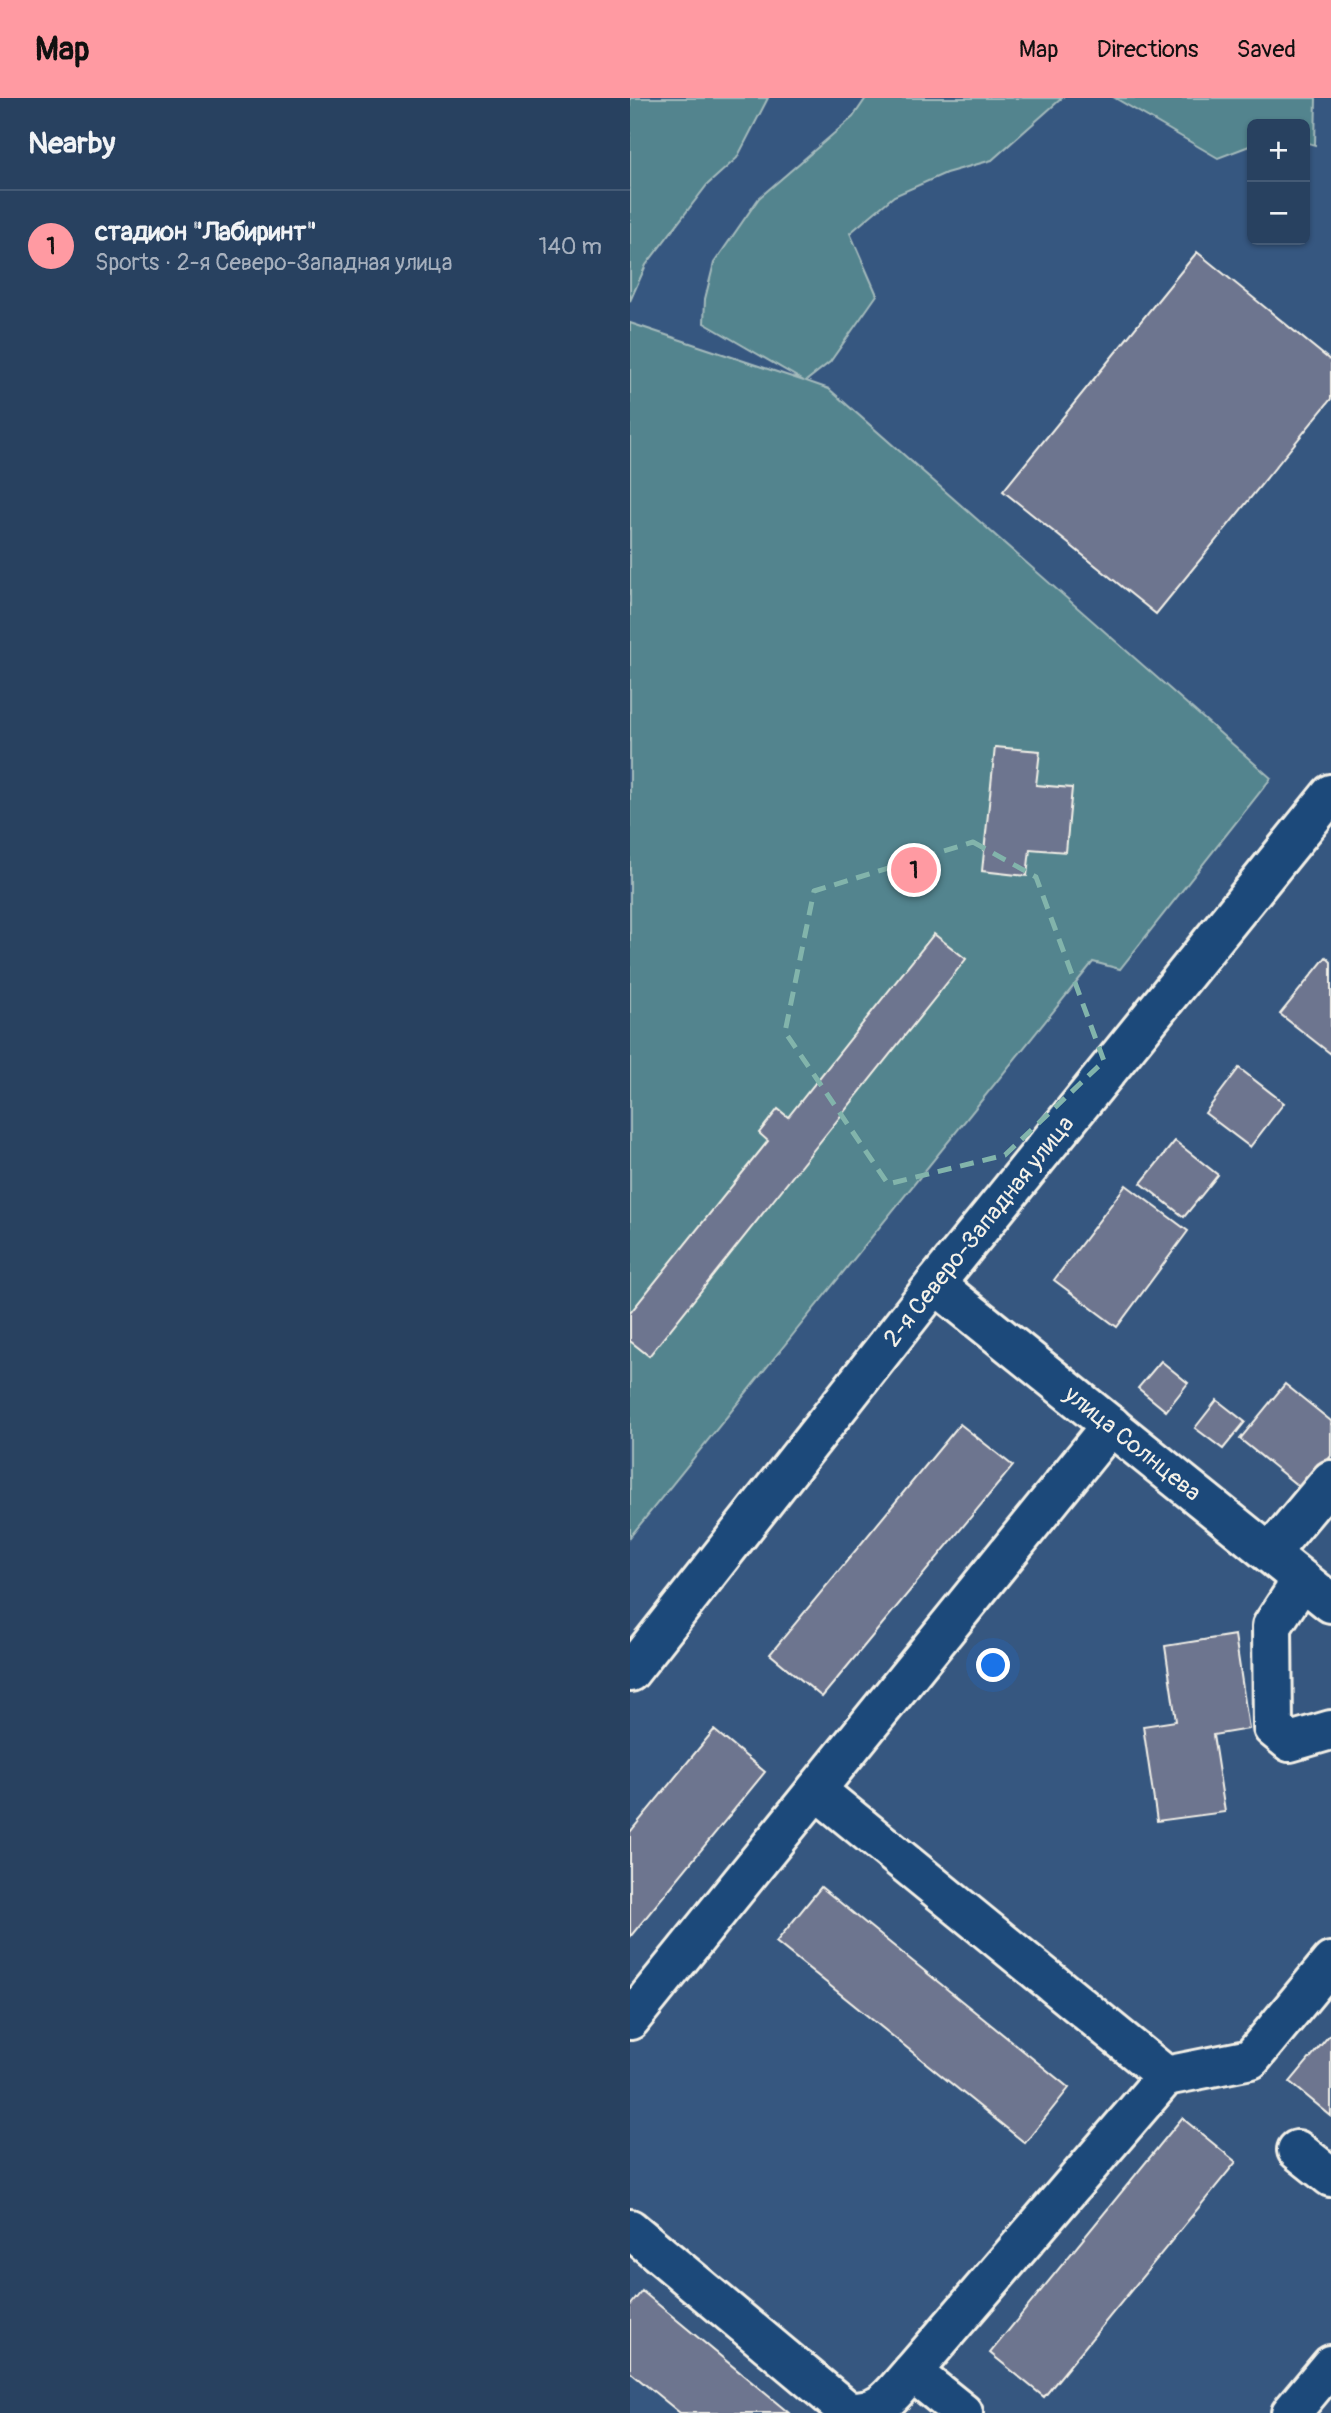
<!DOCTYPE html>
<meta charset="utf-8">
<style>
:root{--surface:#284160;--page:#304866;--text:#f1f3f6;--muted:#a5afbd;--line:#445a75;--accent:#ff9aa2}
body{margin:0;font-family:Pangolin,sans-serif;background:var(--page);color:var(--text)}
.controls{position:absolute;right:21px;top:21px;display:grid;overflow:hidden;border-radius:10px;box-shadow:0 2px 5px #0004}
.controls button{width:63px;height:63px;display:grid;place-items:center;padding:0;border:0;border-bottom:2px solid var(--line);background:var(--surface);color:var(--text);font:35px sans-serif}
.you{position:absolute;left:364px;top:1568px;width:24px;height:24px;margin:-18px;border:5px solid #fff;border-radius:50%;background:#1a73e8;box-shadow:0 0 0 10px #1a73e833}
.badge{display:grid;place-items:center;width:46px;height:46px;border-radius:50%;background:var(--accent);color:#111;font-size:23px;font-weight:700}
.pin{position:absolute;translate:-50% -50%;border:4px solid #fff;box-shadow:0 2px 7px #0006}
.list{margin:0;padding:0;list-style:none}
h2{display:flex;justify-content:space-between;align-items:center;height:91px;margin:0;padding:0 28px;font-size:30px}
h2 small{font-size:23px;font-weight:400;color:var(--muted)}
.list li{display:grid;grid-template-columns:46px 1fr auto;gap:21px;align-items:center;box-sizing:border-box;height:112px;padding:0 28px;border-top:2px solid var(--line)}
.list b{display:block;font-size:26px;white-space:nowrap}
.list p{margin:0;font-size:23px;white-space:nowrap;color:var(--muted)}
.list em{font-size:23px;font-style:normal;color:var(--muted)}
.map{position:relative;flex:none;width:701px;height:2315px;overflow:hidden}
header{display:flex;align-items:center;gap:42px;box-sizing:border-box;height:98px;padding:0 35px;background:var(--accent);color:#111}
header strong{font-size:33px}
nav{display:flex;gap:38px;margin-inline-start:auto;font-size:24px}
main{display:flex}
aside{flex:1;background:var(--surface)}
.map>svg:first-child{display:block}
.green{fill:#53848e;stroke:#a4babb;stroke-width:2}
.building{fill:#6d748f;stroke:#f4f1e8;stroke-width:2}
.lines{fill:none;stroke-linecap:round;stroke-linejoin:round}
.minor-casing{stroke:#f4f1e8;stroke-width:44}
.minor{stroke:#1f4a7a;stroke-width:38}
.marked{fill:none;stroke:#82b4ab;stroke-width:5;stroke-dasharray:14 9;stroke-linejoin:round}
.labels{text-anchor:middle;stroke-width:5;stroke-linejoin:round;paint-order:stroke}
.street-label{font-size:24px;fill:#f4f1e8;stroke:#1f4a7a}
</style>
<header>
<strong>Map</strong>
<nav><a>Map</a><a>Directions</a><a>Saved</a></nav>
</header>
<main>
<aside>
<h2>Nearby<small></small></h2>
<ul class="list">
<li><span class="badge">1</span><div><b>стадион &quot;Лабиринт&quot;</b><p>Sports · 2-я Северо-Западная улица</p></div><em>140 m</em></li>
</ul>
</aside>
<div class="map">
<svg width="701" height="2315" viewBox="0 0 701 2315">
<rect width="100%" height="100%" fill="#365780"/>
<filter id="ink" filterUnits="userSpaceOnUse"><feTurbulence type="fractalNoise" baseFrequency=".0143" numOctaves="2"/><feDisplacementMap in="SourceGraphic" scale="14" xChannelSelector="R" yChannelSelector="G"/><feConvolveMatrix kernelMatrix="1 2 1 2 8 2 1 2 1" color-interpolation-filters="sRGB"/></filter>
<g filter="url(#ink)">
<path class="green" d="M0,0H138L107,60L77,87L16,167L0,203Z
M236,0H432L362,62L316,75L264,98L220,135L247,197L200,264L176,283L199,291L641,680L490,871L463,864L0,1439V225L174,283L74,225L75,201L84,165L129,100L223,19Z
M485,0H686L685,47L675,44V26H622V47L588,60Z"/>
<path class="building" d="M567,154L701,263V301L526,516L373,393Z
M365,649L410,653L406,687L442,690L436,754L400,751L397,778L352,773Z
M304,836L336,861L19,1258L0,1243V1215L138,1043L129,1035L148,1011L158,1019Z
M696,859L701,864V956L650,916Z
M609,970L654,1005L620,1049L575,1015Z
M545,1043L588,1077L554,1119L511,1085Z
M496,1087L558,1133L487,1229L424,1182Z
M531,1263L558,1285L536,1313L508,1290Z
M655,1286L701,1323V1358L673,1392L610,1341Z
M587,1302L615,1324L593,1351L565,1330Z
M330,1326L383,1368L192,1599L140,1556Z
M605,1537L619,1631L583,1637L595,1714L527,1723L513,1628L546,1623L535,1548Z
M84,1632L135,1674L0,1839V1734Z
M191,1789L439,1990L395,2045L146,1844Z
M701,1935V2018L660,1984Z
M552,2020L606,2064L414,2299L360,2255Z
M12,2193L159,2315H50L0,2274V2208Z"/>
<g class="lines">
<g class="minor-casing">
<g id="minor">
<path id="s1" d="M305,1186L701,1505"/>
<path d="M640,1455L701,1382"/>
<path d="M672,1482L642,1528L643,1630L660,1644L701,1632"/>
<path id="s2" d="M0,1574L305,1186L701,696"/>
<path d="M186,1692L536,1978"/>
<path d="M0,1922L481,1327"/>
<path d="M667,2052L701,2079"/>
<path d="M0,2131L219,2314C253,2315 260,2298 282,2274L536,1978L621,1961L701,1864"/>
<path d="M282,2274L333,2315"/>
<path d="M661,2315L701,2267"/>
</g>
</g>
<use href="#minor" class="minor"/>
</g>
</g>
<path class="marked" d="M343,744L406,779L474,963L375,1057L258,1086L155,934L184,793Z"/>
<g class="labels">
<g class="street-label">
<text dy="8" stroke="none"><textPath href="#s2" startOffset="562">2-я Северо-Западная улица</textPath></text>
<text dy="8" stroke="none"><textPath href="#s1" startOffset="254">улица Солнцева</textPath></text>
</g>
</g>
</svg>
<div class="controls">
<button>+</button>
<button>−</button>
</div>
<div class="you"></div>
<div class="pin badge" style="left:284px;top:772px">1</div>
</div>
</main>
